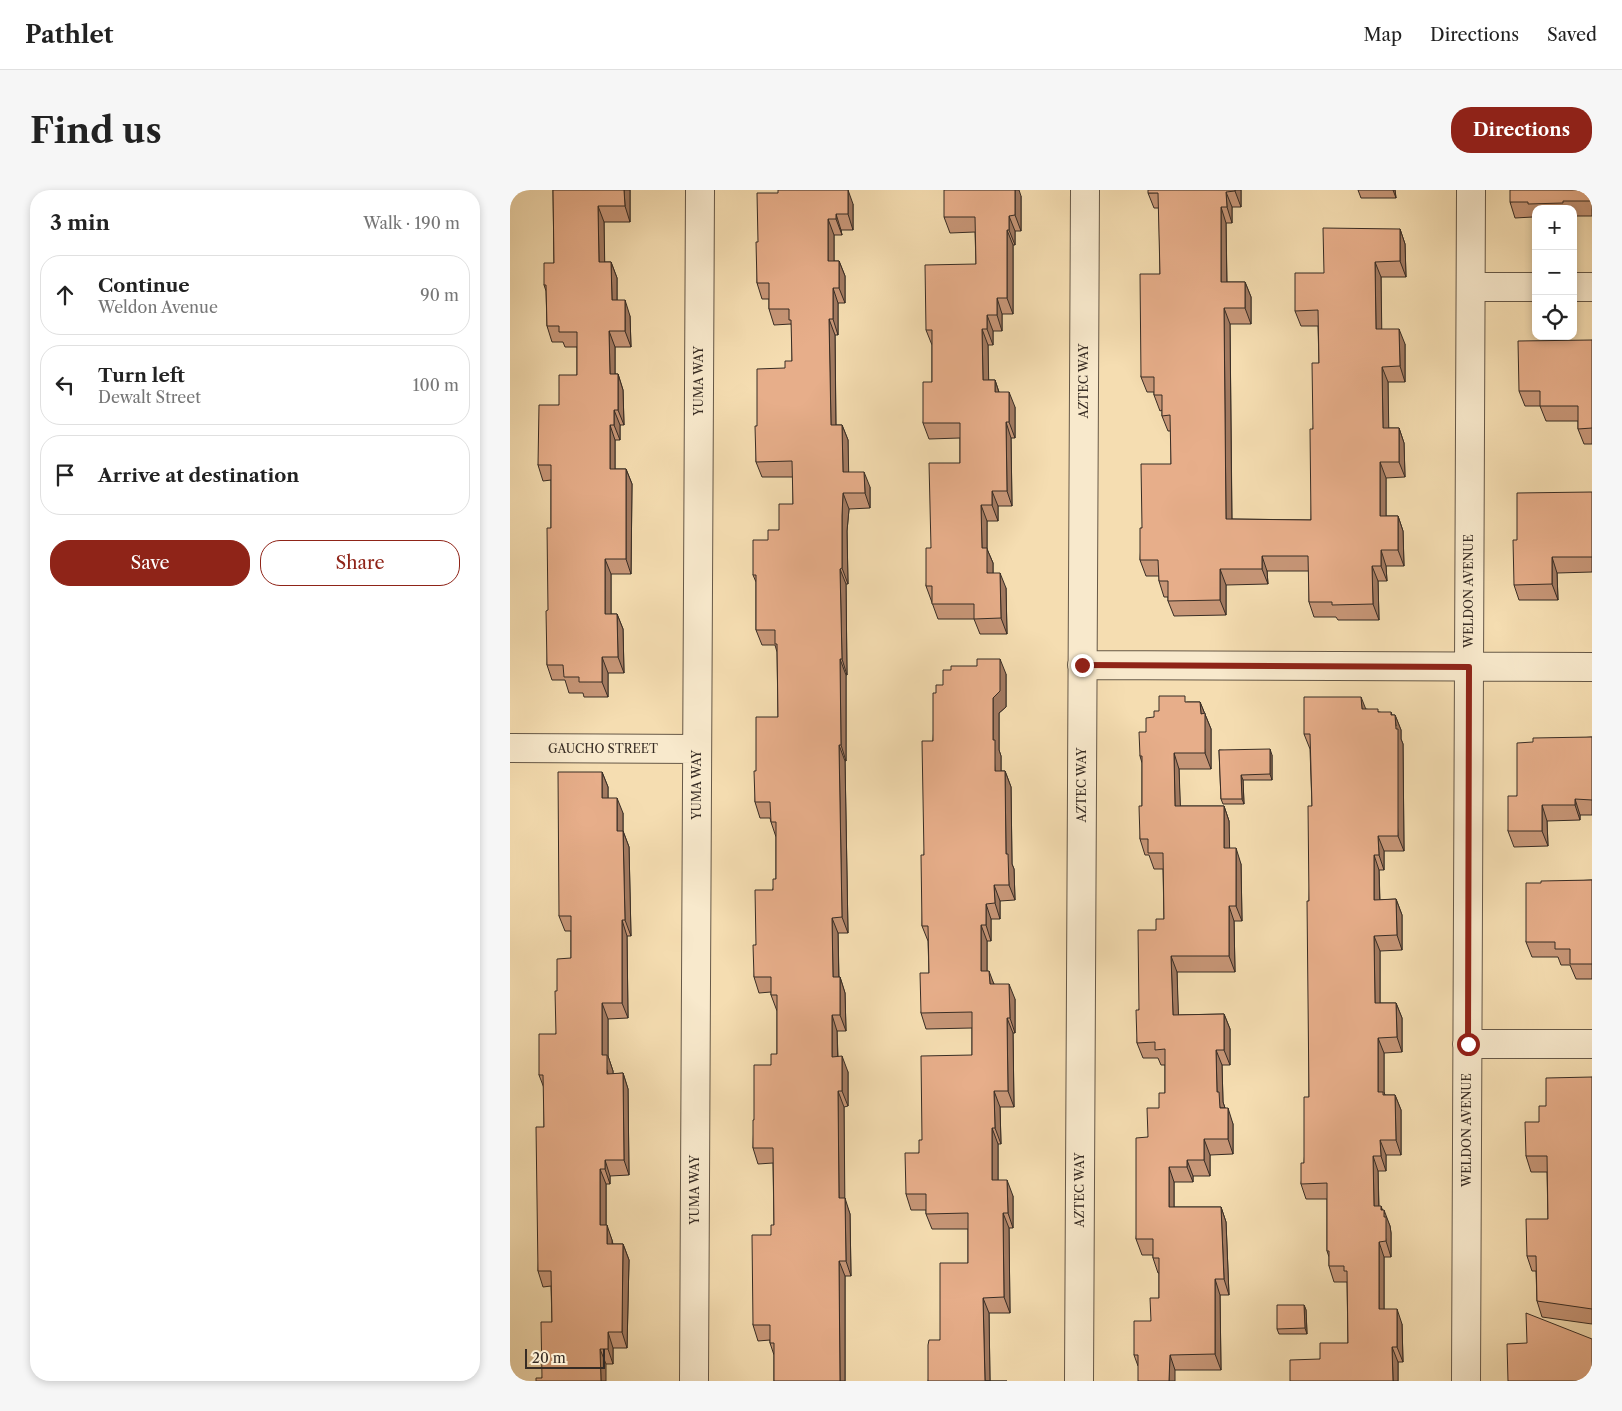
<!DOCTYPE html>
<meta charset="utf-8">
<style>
:root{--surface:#fff;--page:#f6f6f6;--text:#222;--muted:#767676;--line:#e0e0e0;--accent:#8f2418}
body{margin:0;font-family:"Libre Caslon Text",serif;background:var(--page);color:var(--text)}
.controls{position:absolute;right:15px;top:15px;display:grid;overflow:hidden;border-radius:10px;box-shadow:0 2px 8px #0003}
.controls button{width:45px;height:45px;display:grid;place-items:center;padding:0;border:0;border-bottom:1px solid var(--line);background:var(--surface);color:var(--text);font:25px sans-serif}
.scale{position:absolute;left:15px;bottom:12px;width:80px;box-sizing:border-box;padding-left:5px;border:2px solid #372c24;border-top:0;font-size:14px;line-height:18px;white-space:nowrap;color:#372c24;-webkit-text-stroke:4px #f8e9cc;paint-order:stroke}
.stop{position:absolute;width:15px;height:15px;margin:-11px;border:4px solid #8f2418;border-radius:50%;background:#fff}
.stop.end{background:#8f2418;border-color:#fff;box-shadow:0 1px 5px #0008}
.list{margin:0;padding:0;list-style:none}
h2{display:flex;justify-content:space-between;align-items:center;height:65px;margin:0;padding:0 20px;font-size:21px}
h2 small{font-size:16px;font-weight:400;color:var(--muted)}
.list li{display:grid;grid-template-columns:32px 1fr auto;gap:15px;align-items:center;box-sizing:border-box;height:80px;margin:0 10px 10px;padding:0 10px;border:1px solid var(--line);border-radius:20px}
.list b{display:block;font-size:19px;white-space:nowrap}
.list p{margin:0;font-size:16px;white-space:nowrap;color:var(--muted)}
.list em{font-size:16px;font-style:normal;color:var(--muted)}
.actions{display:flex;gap:10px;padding:15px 20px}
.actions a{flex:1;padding:11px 0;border:1px solid var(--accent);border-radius:20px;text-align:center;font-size:18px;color:var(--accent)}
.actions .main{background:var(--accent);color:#fff}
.icon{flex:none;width:28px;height:28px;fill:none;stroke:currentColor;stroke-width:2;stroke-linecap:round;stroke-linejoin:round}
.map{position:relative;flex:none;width:1082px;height:1191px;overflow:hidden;border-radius:20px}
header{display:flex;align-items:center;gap:30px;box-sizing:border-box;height:70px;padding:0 25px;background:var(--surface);border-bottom:1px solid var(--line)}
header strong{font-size:24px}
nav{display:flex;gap:28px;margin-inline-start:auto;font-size:18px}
.intro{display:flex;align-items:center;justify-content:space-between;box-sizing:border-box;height:120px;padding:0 30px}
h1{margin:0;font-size:35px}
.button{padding:12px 22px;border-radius:20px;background:var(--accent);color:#fff;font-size:18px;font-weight:700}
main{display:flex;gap:30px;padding:0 30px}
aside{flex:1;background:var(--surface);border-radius:20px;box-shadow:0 2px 8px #0003}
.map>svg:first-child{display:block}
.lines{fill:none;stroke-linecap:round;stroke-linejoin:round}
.minor-casing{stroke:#665847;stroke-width:30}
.minor{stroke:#f8e9cc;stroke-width:28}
.wall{fill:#c79677;stroke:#372c24}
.shaded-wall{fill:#a27a61;stroke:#372c24}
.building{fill:#e7ae8a;stroke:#372c24}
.route{stroke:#8f2418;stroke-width:6}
.labels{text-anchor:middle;stroke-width:4.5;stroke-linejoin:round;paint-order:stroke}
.street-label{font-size:12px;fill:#372c24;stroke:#f8e9cc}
</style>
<header>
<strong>Pathlet</strong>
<nav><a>Map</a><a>Directions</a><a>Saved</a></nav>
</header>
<div class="intro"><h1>Find us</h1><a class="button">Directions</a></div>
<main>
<aside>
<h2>3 min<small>Walk · 190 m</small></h2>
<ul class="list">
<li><svg class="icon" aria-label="ahead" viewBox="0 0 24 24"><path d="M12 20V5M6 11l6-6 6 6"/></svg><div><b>Continue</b><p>Weldon Avenue</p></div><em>90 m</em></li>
<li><svg class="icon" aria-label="left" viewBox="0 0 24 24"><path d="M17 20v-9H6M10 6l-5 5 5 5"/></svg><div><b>Turn left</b><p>Dewalt Street</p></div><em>100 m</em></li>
<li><svg class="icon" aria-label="arrive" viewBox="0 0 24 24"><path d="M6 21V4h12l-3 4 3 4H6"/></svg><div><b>Arrive at destination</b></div></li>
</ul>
<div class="actions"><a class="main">Save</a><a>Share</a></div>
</aside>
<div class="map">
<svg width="1082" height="1191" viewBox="0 0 1082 1191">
<rect width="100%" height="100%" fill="#f5ddb1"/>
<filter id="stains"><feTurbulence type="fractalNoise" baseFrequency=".004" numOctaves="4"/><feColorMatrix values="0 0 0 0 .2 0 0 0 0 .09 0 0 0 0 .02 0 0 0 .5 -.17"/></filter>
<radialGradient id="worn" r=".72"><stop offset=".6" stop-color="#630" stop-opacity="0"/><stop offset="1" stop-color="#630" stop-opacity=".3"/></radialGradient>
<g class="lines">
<g class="minor-casing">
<path id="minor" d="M961,97H1026
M1063,97H1082
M572,475L1082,477
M0,558L187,559
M957,854H1082
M184,1191L190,0
M569,1191L575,0
M956,1191L961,0"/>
</g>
<use href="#minor" class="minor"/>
</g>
<path class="wall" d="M43,0H120V32H94V72H101L107,88V110L120,126L121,157H105V184H108L113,200L114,235H110V250H105V279H116L122,294L121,384H101V424H107L113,439L114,483H98V507H74L73,503H59L55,490H42L37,475L41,338V290L33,291L28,275L49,215L67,185V157H55L53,152H42L37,136L36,101L34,95L44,73Z
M731,0V17H722V33H716L717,92H735L741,107V134H720L722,329L801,330L803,239L809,173L808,136H791L785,121L814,83L890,39L895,54L896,87H871V139L895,154V192H878V238H889L894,253L895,287L876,288V326H888L893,341L894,376H876L877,391H868L869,430H828L826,427H804L799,412V381H757L758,394L716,395V425L664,426L658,411V407H654L649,391V386H636L630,370L632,338L661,274V241H658L652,226V220L650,221L644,205V202H637L631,187L650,84L649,18H644L638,3Z
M848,0H885L886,8H851Z
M1082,0V26H1063V19H1026V29H1024L1023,27L1005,28L1000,12Z
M511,6V41H505V55H503V124H492V141H483V155H478V190H485L489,202L505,217V248H501L502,316H488V331H477V359L483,373V383L496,398L497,444H470L464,429H428L416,396L421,358L450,273V248L419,249L413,233L422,192V155L416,140L466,74L465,42L440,43L434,27Z
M343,14V40H331L332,45H324V71H329L335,86V113H328V145H325L326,235H332L338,250V282L360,297V318L339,319L337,341L338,394H336L337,485H336V571H335L338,743H328L329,787H330L335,803L336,841H327L328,866L338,882V916L334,917V1008L340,1024L341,1086H335V1191H264V1165L260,1153V1150L248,1151L243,1135L261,1045L264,1035L263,973L248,974L243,958L244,930L261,875L267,864V821L261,805V802L249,803L244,787L246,755L266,689V647L261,632L260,628H250L245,612L246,581L268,527L267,462L265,455H252L246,440V392L243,385L258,350L269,340L283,314V287H252L246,272L247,236L275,178L282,171V137L281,134L264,135L259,119V109H252L247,93L248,52Z
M1082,150V254H1074L1068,239V231H1036L1030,216H1015L1009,201Z
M1082,302V382L1047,383L1048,410H1009L1004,395Z
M496,484V517L489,523V560L491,566V581H495L501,597L502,674L504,679L505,710L490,711V729H481V751H477V781L484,794L505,809V843H503L504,917H490L491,954H488V990L503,1006V1038H499L500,1123H479L480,1191H418L430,1150L458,1073V1039H422L416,1024V1020H401L396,1004L409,963L412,950L462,865V838L416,839L411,823L419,783L418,751L412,736L414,665L423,551L426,503L433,495Z
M677,512H690L701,539V579H669L670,616H714L719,631V658L731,674L732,731H724L725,782H667L668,825L714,824L720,839V875H712L713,912L715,918L723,934V964L700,965V986H683V992H664V1017H711L716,1032L719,1105H710L711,1180H665L628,1176L624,1165L641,1131L649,1108V1083H648L643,1068V1065H632L626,1049L638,947L655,903V875H651L648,868H633L627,853L629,820L646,740L654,729L653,679H644L639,665H635L630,649L632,616V573L630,566L636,542L644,527L649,521Z
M856,519L882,525H885L891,540V549L893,554L894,661H874V680H869L870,710L886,709L892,725V760L870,761V813H886L892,828V862L874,863V902L875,905H885L891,920V965H876V981H868L869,1016L873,1020L880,1036L881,1043V1067H874V1119L892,1134L893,1172H888V1191H780L810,1169L838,1153L837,1092H824L819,1076V1067L817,1061V1009H796L791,994L794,973L799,907V711L802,616L800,559L794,544Z
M1082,547V625H1070V630L1037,631L1038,656L1004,657L998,641L1007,606L1023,552Z
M709,560L762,565V590H733L734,614H713L711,609Z
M92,582L98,597V608L113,623V641L119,657L121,746H117L118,828L98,829V866L103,881V884L113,883L118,899L119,985L100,986V994H96V1035L102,1050L103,1054H113L119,1070L117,1158H103V1174H96L32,1188L42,1132L41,1096L33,1097L28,1081L34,937V898L29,885L46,844L61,768V741H55L49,726Z
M1082,690V789H1066L1060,775H1051L1048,767H1022L1016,752L1031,693Z
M1082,887V1134L1032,1127L1027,1111L1026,1081H1022L1017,1066L1038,1029L1037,982H1021L1016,966L1036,916Z
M794,1115L796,1120L797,1144H769L767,1139Z"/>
<path class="shaded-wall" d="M114,0H120V32L115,16Z
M338,0L343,14V40L338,24Z
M505,0H509L511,6V41L505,25Z
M725,0H731V17L725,1Z
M883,0H885L886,8Z
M716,2L722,17V33L717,17Z
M88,16L94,32L95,88L89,72Z
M711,17L716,33L717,108L711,92Z
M326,24L331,40L332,45L326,29Z
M499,26L505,41V55L499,40Z
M318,29L324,45V86L318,71Z
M890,39L895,54L896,87L890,71Z
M497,40L503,55V124L497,108Z
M329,71L335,86V113L329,98Z
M101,72L107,88V126L102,110Z
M865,72L871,87L872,155L866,139Z
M735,92L741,107V134L735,118Z
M323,98L328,113V145L323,129Z
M487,108L492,124V141L487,125Z
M115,110L120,126L121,157L115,141Z
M714,118L720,134L722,345L716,329Z
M477,125L483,141V155L477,139Z
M319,129L325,145L326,251L321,235Z
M472,139L478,155L479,206L473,190Z
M889,139L895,154V192L890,176Z
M99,141L105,157V200L100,184Z
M872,177L878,192L879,253L873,238Z
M108,184L113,200L114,235L108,220Z
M485,190L490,206L485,202Z
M499,202L505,217V248L499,232Z
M104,220L110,235V250L104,235Z
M496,232L501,248L502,316L497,301Z
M100,235L105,250V295L100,279Z
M332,235L338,250L339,298L333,282Z
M889,238L894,253L895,287L889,272Z
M870,272L876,288V341L870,326Z
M116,279L122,294L121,384L116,369Z
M354,282L360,297V318L355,303Z
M482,301L488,316V331L482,315Z
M333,303L339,319L337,341L338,394L332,378V326Z
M471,315L477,331V359L483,373V398L477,383L472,358Z
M888,326L893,341L894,376L888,360Z
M871,360L876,376L877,391L871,376Z
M752,366L757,381L758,394L752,379Z
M1042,367L1047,383L1048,410L1042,394Z
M95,369L101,384V439L95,424Z
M862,376L868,391L869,430L863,414Z
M330,379L336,394L337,485L332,469Z
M710,379L716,395V425L710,410Z
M490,383L496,398L497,444L491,428Z
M107,424L113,439L114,483L108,467Z
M92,467L98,483V507L92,492Z
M330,469L336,485V571L331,555Z
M490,469L496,484V517L489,523V560L491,566V597L485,581L483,550V508Z
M851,507L857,522L852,519Z
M690,512L701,539V579L695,563L691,524Z
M881,522L886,536L885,525L891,540V549L893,554L894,661L888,646Z
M329,555L335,571L338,743L332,727Z
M760,559L762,565V590L760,584Z
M664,563L669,579L671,632L665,616Z
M495,581L501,597L502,674L504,679L505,710L499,695L496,664Z
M92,582L98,597V623L92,608Z
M731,585L733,590L734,614L732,609Z
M107,608L113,623V657L107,641Z
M1065,609L1070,625V630L1065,615Z
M1032,615L1037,631L1038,656L1032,641Z
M714,616L719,631L720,674L714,658Z
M113,641L119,657L121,746L115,730Z
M868,646L874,661V680L869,665Z
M726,658L731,674L732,731L726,716Z
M864,665L869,680L870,725L864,710Z
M484,695L490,711V729L485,713Z
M886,709L892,725V760L887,745Z
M476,714L481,729V751L476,735Z
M719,716L724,731L725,782L719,766Z
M322,728L328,743L329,803L323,787Z
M112,730L117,746L118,828L112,813Z
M471,735L477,751V797L471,781Z
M864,746L870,761V828L865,813Z
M661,766L667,782L669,840L663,825Z
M479,781L485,797L480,794Z
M330,787L335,803L336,841L330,825Z
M499,794L505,809V843L500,828Z
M92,813L98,829V866L103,881V899L92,865Z
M886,813L892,828V862L887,847Z
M714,824L720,839V875L714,860Z
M322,825L327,841L328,882L322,867Z
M497,828L503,843L504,917L498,901Z
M868,848L874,863V902L879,917L868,902Z
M706,860L712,875L713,912L715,918H710L707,902Z
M332,866L338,882V916L332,901Z
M113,883L118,899L119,985L114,970Z
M328,901L334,917L335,1024L329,1008Z
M484,901L490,917L491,954L485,938Z
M885,905L891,920V965L886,950Z
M718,918L723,934V964L718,949Z
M482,938L488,954V1006L482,990Z
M694,949L700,965V986L694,970Z
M870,950L876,965V981L871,966Z
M863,966L868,981L869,1031L864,1016Z
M95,970L100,986V994L95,979Z
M677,970L683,986V992L677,977Z
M659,977L664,992V1033L659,1017Z
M90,979L96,994V1051L90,1035Z
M497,990L503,1006V1038L498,1023Z
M335,1008L340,1024L341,1086L336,1071Z
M871,1016L874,1024V1020L880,1036L881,1043V1067L876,1051Z
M711,1017L716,1032L719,1105L714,1089Z
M493,1023L499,1038L500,1123L494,1107Z
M97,1035L102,1050L103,1070L97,1054Z
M869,1052L874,1067V1134L869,1119Z
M113,1054L119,1070L117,1158L112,1142Z
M329,1071L335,1086V1191H330Z
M705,1089L710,1105L711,1180L705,1164Z
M473,1108L479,1123L480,1191H475Z
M794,1115L796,1120L797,1144L795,1138Z
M887,1119L892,1134L893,1172L887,1157Z
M98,1142L103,1158V1174L98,1159Z
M882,1157L888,1172V1191H883Z
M90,1159L96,1174V1191H91Z
M660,1165L665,1180V1191H659Z"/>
<path class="building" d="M43,0H114L115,16H88L89,72H101L102,110H115V141H99L100,184H108V220H104V235H100V279H116V369H95V424H107L108,467H92V492H69V487H54L53,475H37L36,421L38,420L37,338H41V275H28L29,215H49V185H67V142H49V136H37L36,95H34V73H44Z
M268,0H338V24H326V29H318V71H329V98H323V129H319L321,235H332L333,282H354L355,303H333L332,326V378L330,379L332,469H330L331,555H329L332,727L322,728L323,787H330V825H322V867L332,866V901H328L329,1008H335L336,1071H329L330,1191H264V1153H260V1135H243L242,1045H261V1035H264L263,958H243V930H244V875H261V864H267V805H261V787H244L243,755H246L245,700H263V689H266V632H261L260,612H245L244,581H246V527H268L267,454H265V440H246V385H243V350H258V340H269V314H283L282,271L246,272L245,236H247V179L275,178V171H282L281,130H279V119H259V93H247L246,52H248L247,3H268Z
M434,0H505V25L499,26V40H497V108H487V125H477V139H472L473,190H485V202H499V232H496L497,301H482V315H471L472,358H477V383H490L491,428L464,429V414H422V396H416V358H421L419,273H450V233H413V192H422V140H416L415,75L466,74L465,27H434Z
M638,0H725V1L716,2L717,17H711V92H735V118H714L716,329L801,330L800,239H803L802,173H809L808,120L785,121V83H814L813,38L890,39V71L865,72L866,139H889L890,176L872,177L873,238H889V272H870V326H888V360H871V376H862L863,414L822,415V412H799L798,366H752V379H710V410L658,411V391H649L648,370H630V338H632L631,274H661L660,225L652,226V205H644V187H631L630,84H650L648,3H638Z
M1000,0H1082V11H1053V13L1018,14V12H1000Z
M1082,150V238L1068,239V216H1030V201H1009L1008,151Z
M1082,302V367H1042V394L1004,395L1003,350H1007V303Z
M467,469H490V501L483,508V550H485V581H495L496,664H498L499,695H484L485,713L476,714V735H471V781H479L480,794H499L500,828H497L498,901H484L485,938H482V990H497L498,1023H493L494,1107L473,1108L475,1191H497H418V1155L419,1150H430V1073H458V1023L416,1024V1004H396L395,963H409V950H412L411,866L462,865V822L411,823L410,783H419L418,736H412L411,665H414L412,551H423V503H426V495H433V480H441V476H467Z
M649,506H675V512H690L691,524L695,523V563H664L665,616H714V658H726V716H719V766H661L663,825L714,824V860H706L707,902H709L710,918H718V949H694V970H677V977H659V1017H711L714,1089H705V1164L660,1165L659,1191H628V1165H624V1131H641L640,1108H649V1068H643V1049H626V948L638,947L637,918H649V903H655V859L645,860V852L627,853L626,820H629L628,740H646V729H654L653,663H638V649H630L629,616H632V566H630L629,542H636V528L644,527V521H649Z
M794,507H851L852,519H868V522H881V525H885L886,539H888V646H868L869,665H864V710L886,709L887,745L864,746L865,813H886L887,847L868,848V902H873V905H885L886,950H870L871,966H863L864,1016H871V1020H874V1027H876V1051L869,1052V1119H887V1157H882L883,1191H780V1170L810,1169V1153H838L837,1081H834V1076H819V1061H817V993L791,994V973H794V907H799L797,711H799L798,616H802L800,544H794Z
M1082,547V610L1065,609V615H1032V641H998V606H1007V553L1023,552V548Z
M760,559V584L731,585L732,609H711L709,560Z
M48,582H92V608H107V641H113L115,730H112V813H92V865H97V884L113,883L114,970H95V979H90V1035H97V1054H113L112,1142H98V1159H90L91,1191H26V1188H32L31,1132H42L41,1081H28L26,937H34L33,885H29V844H46L45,801H47V769L61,768V726H49Z
M1082,690V774H1060V759H1045V752H1016V693H1031V691Z
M1082,887V1119L1027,1111L1026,1066H1017L1016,1029H1038L1037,966H1016L1015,932H1029V916H1036V888Z
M767,1115H794L795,1138L767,1139Z
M1016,1123L1082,1149V1191H998L997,1154L1017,1153Z"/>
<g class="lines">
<path class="route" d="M572,475L959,477L958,854"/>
</g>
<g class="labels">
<g class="street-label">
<text transform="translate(189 191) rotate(-90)" y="4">YUMA WAY</text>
<text transform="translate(574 191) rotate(-90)" y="4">AZTEC WAY</text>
<text transform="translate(959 401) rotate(-90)" y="4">WELDON AVENUE</text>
<text x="93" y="563">GAUCHO STREET</text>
<text transform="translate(187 595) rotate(-90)" y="4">YUMA WAY</text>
<text transform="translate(572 595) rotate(-90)" y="4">AZTEC WAY</text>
<text transform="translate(957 940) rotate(-90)" y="4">WELDON AVENUE</text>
<text transform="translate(185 1000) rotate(-90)" y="4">YUMA WAY</text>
<text transform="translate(570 1000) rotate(-90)" y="4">AZTEC WAY</text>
</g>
</g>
<rect width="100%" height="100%" filter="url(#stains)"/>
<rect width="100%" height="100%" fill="url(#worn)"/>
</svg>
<div class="controls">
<button>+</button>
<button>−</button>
<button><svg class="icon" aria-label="locate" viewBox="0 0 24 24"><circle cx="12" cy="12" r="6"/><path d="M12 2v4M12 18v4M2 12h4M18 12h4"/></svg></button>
</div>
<div class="scale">20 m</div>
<div class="stop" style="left:958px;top:854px"></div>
<div class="stop end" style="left:572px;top:475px"></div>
</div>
</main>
